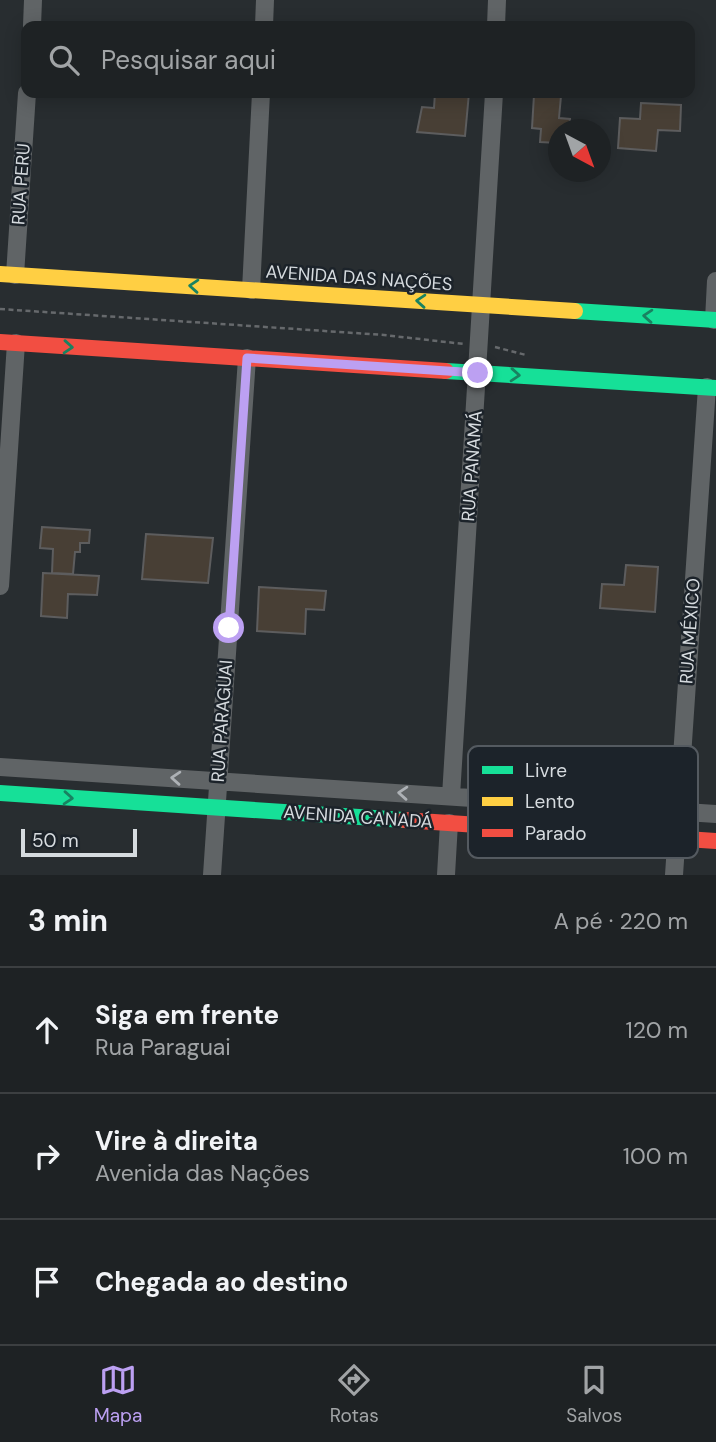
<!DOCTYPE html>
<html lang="pt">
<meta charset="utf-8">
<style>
:root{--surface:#1e2224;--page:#262a2c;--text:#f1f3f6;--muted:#a1a4a6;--line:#3c3f41;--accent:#bca0f2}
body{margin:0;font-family:"DM Sans",sans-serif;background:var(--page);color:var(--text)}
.compass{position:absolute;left:548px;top:119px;width:63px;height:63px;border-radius:50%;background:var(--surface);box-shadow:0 4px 18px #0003;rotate:139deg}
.scale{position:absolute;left:21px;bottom:18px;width:116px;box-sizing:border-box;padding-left:7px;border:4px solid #d6dbdf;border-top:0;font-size:19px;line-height:24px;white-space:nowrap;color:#d6dbdf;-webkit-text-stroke:5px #1c232a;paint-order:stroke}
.stop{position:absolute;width:21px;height:21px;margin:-16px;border:5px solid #bca0f2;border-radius:50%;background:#fff}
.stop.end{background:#bca0f2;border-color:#fff;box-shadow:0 2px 7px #0008}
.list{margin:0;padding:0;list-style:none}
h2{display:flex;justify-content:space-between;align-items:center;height:91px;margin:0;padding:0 28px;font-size:30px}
h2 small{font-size:23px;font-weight:400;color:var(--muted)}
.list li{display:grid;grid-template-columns:46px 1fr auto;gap:21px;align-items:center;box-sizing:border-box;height:126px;padding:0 28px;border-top:2px solid var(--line)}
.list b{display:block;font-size:26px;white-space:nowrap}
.list p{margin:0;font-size:23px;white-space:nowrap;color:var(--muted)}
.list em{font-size:23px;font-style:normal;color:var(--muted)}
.icon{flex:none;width:38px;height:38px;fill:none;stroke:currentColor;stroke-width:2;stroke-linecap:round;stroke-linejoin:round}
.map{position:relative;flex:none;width:716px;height:875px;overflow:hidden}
.search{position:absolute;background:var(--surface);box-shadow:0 4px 18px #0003;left:21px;right:21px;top:21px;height:77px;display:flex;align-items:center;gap:18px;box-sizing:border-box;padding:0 24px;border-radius:14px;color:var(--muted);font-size:26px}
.sheet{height:469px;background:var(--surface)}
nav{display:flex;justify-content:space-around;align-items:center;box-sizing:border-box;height:98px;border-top:2px solid var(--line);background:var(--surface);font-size:19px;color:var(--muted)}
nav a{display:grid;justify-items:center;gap:4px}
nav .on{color:var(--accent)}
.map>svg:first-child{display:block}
.building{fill:#483f35;stroke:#5d5d5e;stroke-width:2}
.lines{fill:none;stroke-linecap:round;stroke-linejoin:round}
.path{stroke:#66696c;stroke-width:2.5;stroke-dasharray:5 3.5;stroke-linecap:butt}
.street{stroke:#606466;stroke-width:18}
.fast{stroke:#16e098;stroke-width:16}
.slow{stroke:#ffcf43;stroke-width:16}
.jam{stroke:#f24e42;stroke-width:16}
.oneway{stroke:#198261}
.oneway2{stroke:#adb1b5}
.route{stroke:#bca0f2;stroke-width:9}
.labels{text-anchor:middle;stroke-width:5;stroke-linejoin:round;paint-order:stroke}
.street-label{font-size:18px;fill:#d6dbdf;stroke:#1c232a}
.key{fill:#1c232a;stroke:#545a60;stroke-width:2}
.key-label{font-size:19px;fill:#d6dbdf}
</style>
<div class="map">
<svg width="716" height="875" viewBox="0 0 716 875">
<rect width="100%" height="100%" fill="#282d30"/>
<path class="building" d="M435,93H469L465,136L417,132L422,107L434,108Z
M534,95L561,96L559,118L570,119L569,130H558V143L540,142L541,129L532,128Z
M641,103L681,105L680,131L658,130L656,151L618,148L620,118L640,119Z
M42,527L90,530L89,543H80V552H75L73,574L52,573L53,549L40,548Z
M146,534L213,538L208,583L142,579Z
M626,565L658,567L655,612L600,608L602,584L624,585Z
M43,573L99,576L97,595L68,594L67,618L41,616Z
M259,587L326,591L324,610L306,609L305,634L257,631Z"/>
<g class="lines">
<path class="path" d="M0,309L384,335L464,344
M495,347L526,355"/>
<path class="street" d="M32,26L33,0
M264,26L265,0
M496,26L497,0
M15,275L27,93
M251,290L261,93
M714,320L716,281
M0,586L16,343
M0,767L716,814
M451,796L494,93
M212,875L247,358
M446,875L449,823
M674,875L707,387"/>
<path class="fast" d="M575,311L716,320
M446,371L716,388
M0,793L404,820"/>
<path class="slow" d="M0,274L575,311"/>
<path class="jam" d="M0,342L446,371
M404,820L716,841"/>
</g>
<defs><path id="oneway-chevron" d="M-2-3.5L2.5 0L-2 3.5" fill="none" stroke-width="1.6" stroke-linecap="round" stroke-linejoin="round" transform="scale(1.75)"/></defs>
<g class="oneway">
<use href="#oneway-chevron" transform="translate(194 286) rotate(-176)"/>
<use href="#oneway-chevron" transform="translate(421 301) rotate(-176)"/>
<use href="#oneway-chevron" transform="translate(648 316) rotate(-176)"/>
<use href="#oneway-chevron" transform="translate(68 347) rotate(4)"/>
<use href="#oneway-chevron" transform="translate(515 375) rotate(4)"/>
<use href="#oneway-chevron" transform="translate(68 798) rotate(4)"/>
</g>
<g class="oneway2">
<use href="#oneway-chevron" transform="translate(176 778) rotate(-176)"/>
<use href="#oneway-chevron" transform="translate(403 793) rotate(-176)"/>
</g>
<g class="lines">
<path class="route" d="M229,628L247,358L478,373"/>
</g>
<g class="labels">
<g class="street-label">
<text transform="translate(21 184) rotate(-86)" y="6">RUA PERU</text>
<text transform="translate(359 278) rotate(4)" y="6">AVENIDA DAS NAÇÕES</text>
<text transform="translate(472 466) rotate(-86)" y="6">RUA PANAMÁ</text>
<text transform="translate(690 631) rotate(-86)" y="6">RUA MÉXICO</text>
<text transform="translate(222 721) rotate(-86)" y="6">RUA PARAGUAI</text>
<text transform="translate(358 817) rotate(4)" y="6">AVENIDA CANADÁ</text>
</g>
</g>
<rect x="468" y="746" width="230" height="112" rx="10" class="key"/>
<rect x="482" y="766" width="31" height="8" fill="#16e098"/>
<rect x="482" y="797" width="31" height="9" fill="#ffcf43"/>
<rect x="482" y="829" width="31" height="8" fill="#f24e42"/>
<g class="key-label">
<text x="525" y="777">Livre</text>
<text x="525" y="808">Lento</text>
<text x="525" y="840">Parado</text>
</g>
</svg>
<svg class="compass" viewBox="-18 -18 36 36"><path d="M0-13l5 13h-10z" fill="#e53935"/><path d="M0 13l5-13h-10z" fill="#a1a4a6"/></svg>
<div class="scale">50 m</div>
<div class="stop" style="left:229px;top:628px"></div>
<div class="stop end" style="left:478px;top:373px"></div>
<div class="search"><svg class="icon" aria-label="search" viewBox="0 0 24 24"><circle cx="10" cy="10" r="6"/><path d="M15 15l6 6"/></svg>Pesquisar aqui</div>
</div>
<section class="sheet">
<h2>3 min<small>A pé · 220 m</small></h2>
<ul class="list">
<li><svg class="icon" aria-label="ahead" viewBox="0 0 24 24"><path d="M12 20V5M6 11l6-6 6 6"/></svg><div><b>Siga em frente</b><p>Rua Paraguai</p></div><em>120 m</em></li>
<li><svg class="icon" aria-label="right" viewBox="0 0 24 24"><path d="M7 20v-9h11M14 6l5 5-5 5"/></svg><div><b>Vire à direita</b><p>Avenida das Nações</p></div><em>100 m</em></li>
<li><svg class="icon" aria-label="arrive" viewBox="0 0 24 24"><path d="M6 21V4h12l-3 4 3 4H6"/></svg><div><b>Chegada ao destino</b></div></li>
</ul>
</section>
<nav>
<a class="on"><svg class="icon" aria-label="map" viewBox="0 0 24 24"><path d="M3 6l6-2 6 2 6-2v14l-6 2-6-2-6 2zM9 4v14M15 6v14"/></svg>Mapa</a>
<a><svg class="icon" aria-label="directions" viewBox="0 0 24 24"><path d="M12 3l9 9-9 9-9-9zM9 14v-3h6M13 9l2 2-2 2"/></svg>Rotas</a>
<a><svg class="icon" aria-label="saved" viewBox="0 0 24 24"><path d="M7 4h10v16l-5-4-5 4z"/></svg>Salvos</a>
</nav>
